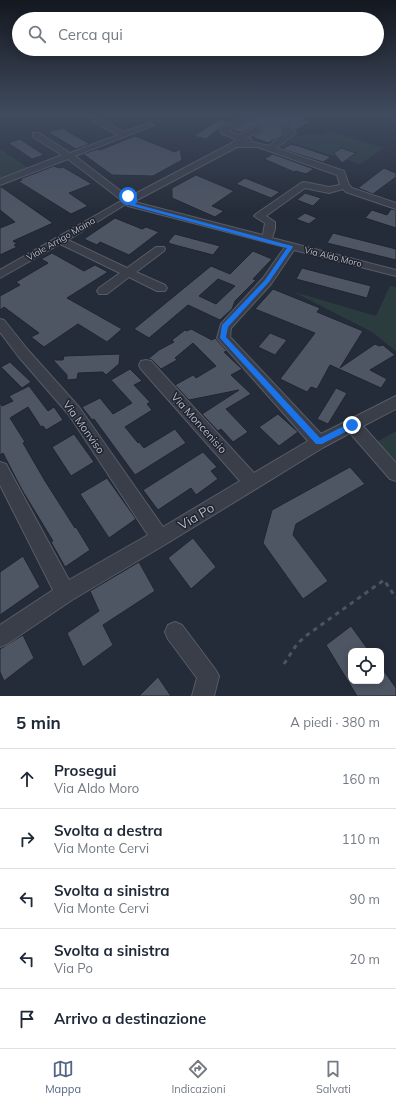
<!DOCTYPE html>
<html lang="it">
<meta charset="utf-8">
<style>
:root{--surface:#fff;--page:#f2f2f3;--text:#1f2937;--muted:#747a83;--line:#e0e1e3;--accent:#546588}
body{margin:0;font-family:Mulish,sans-serif;background:var(--page);color:var(--text)}
.controls{position:absolute;right:12px;bottom:12px;display:grid;overflow:hidden;border-radius:8px;box-shadow:0 2px 10px #0003}
.controls button{width:36px;height:36px;display:grid;place-items:center;padding:0;border:0;border-bottom:1px solid var(--line);background:var(--surface);color:var(--text);font:20px sans-serif}
.stop{position:absolute;width:12px;height:12px;margin:-9px;border:3px solid #1a73e8;border-radius:50%;background:#fff}
.stop.end{background:#1a73e8;border-color:#fff;box-shadow:0 1px 4px #0008}
.list{margin:0;padding:0;list-style:none}
h2{display:flex;justify-content:space-between;align-items:center;height:52px;margin:0;padding:0 16px;font-size:17px}
h2 small{font-size:13px;font-weight:400;color:var(--muted)}
.list li{display:grid;grid-template-columns:26px 1fr auto;gap:12px;align-items:center;box-sizing:border-box;height:60px;padding:0 16px;border-top:1px solid var(--line)}
.list b{display:block;font-size:15px;white-space:nowrap}
.list p{margin:0;font-size:13px;white-space:nowrap;color:var(--muted)}
.list em{font-size:13px;font-style:normal;color:var(--muted)}
.icon{flex:none;width:22px;height:22px;fill:none;stroke:currentColor;stroke-width:2;stroke-linecap:round;stroke-linejoin:round}
.map{position:relative;flex:none;width:396px;height:696px;overflow:hidden}
.search{position:absolute;background:var(--surface);box-shadow:0 2px 10px #0003;left:12px;right:12px;top:12px;height:44px;display:flex;align-items:center;gap:10px;box-sizing:border-box;padding:0 14px;border-radius:22px;color:var(--muted);font-size:15px}
.sheet{height:352px;background:var(--surface)}
nav{display:flex;justify-content:space-around;align-items:center;box-sizing:border-box;height:56px;border-top:1px solid var(--line);background:var(--surface);font-size:11px;color:var(--muted)}
nav a{display:grid;justify-items:center;gap:2px}
nav .on{color:var(--accent)}
.map>svg:first-child{display:block}
.green{fill:#2b3c3e}
.building{fill:#4e5664;stroke:#202530;fill-rule:evenodd}
.lines{fill:none;stroke-linecap:round;stroke-linejoin:round}
.minor-casing{stroke:#575c67;stroke-width:2}
.path{stroke:#49575b;stroke-width:3;stroke-dasharray:4.5 4.5;stroke-linecap:butt}
.minor{fill:#393e49;fill-rule:evenodd}
.route{fill:#1a73e8}
.labels{text-anchor:middle;stroke-width:3;stroke-linejoin:round;paint-order:stroke}
.far-street-label{font-size:9px;fill:#b4b9c5;stroke:#1e232e}
.street-label{font-size:11px;fill:#b4b9c5;stroke:#1e232e}
.near-street-label{font-size:13px;fill:#b4b9c5;stroke:#1e232e}
</style>
<div class="map">
<svg width="396" height="696" viewBox="0 0 396 696">
<rect width="100%" height="100%" fill="#252c39"/>
<path class="green" d="M329,131L384,148L360,164L293,143L283,148L279,147L296,135L300,136L311,133L322,135Z
M0,149L30,169L0,178Z
M390,286L396,287V351L372,332L294,292L376,316Z
M396,431V461L377,442Z"/>
<path class="building" d="M259,114H313L304,120L310,122L295,130L290,126H283L282,129L284,133L268,143L252,137L262,132V127L261,126H254L241,133L232,130Z
M220,119L228,122L206,139L194,136Z
M62,128L72,134L90,144L76,149L48,132Z
M135,136L175,152L180,149L182,160L153,176L112,175L83,154L98,149L100,150Z
M20,139L44,155L32,159L8,143Z
M291,144L302,147L331,157L323,162L282,149Z
M341,148L356,153L342,163L334,153Z
M273,154L314,169L306,174L296,171L294,172L264,159Z
M54,166L59,168L63,167L92,184L69,193L88,206L71,214L18,181L22,180L20,179Z
M384,168L396,173V177L373,194L358,188Z
M196,175L234,191L212,206L224,211L215,217L172,198V188Z
M245,178L280,192L271,198L236,184Z
M0,186L53,223L13,241L17,244L14,245L17,247L0,255V228L15,222L0,210Z
M305,193L321,198L313,206L297,200Z
M391,209L396,210V228L365,218L372,210L387,215Z
M305,213L317,218L309,224L296,219Z
M115,218L142,229L146,227L159,232L129,255L100,242L97,245L84,239Z
M333,233L396,249V260L327,243Z
M175,234L220,246L213,255L171,244L168,242Z
M253,251L272,259L253,279L256,280L235,301L232,309L220,320L188,305L149,338L134,329L211,266L230,274ZM218,279L235,286L216,304L199,296Z
M52,253L84,271L95,265L108,272L67,298L122,329L107,342L78,324L44,347L31,337L39,333L4,307L0,310V296L20,285L16,282L48,263L41,259Z
M302,268L371,286L367,298L296,279Z
M273,289L320,308L317,312L363,331L340,368L375,344L379,346L383,345L395,355L370,370L387,379L381,388L330,365L317,389L311,387L307,392L280,379L315,333L255,309Z
M191,329L212,340L215,338L227,351L224,352L242,369L231,375L251,394L226,409L248,432L233,442L221,429L218,431L202,414L239,390L189,400L175,385L193,375L196,378L216,366L193,343L175,358L177,360L161,369L152,360L148,359L159,350L174,342L172,340L185,330L187,331Z
M270,333L287,340L275,355L258,347Z
M120,354L119,364L106,375L103,372L78,373L77,379L67,380V375L53,360H63L64,356Z
M10,362L31,382L22,388L1,367Z
M130,369L142,381L134,385L150,402L147,404L152,410L125,427L138,443L139,442L144,448L175,429L186,443L135,475L94,419L92,420L82,407L100,398L113,414L132,403L111,380Z
M29,386L48,411L54,407L63,420L46,430L43,426L41,427L28,407L10,418L25,442L23,443L45,481L75,528L76,527L90,550L65,567L51,542L53,541L22,490L3,453L0,455V402L2,406L13,401L9,396Z
M336,388L347,393L328,424L317,419Z
M278,414L298,432L279,446L259,427Z
M74,434L94,462L71,476L52,447Z
M203,452L217,467L211,471L218,479L196,495L191,488L158,510L143,490Z
M350,467L365,484L296,524L293,535L328,581L303,599L263,543L272,510Z
M107,478L136,519L109,538L80,494Z
M193,538L216,567L191,589L168,558Z
M23,556L40,587L0,615V572Z
M139,562L155,591L103,625L113,645L83,667L67,633L99,611L90,591Z
M351,626L369,651H351V681H381V667L396,688V696H357L326,645Z
M23,635L34,658L4,681L0,672V649Z
M158,677L171,696H139Z"/>
<g class="lines">
<g class="minor-casing">
<path id="minor" d="M247,114H256L228,131L240,135L255,127H261V131L246,138L251,139L252,142L270,146L277,138L287,133L283,129L284,127H290L296,133L276,148L344,171L349,185L352,188L396,203V209L346,192L343,189L329,193L305,188L266,216L275,222V229L272,238L396,270V276L294,250L271,284L231,328L230,337L321,434L396,396V409L363,426L396,463V481L390,479L350,433L324,447L166,544L72,600L7,644L0,647V625L53,590L0,485V462L6,464L69,580L148,535L69,415L18,356L0,332V319L4,320L28,350L79,407L163,527L240,481L141,369L139,365L141,361L146,360L151,361L254,473L308,441L217,338L221,324L263,278L285,247L128,206L126,204L68,240L127,268L156,247H164L165,249L164,251L136,272L165,285L167,288L165,291H157L129,277L107,294H99L97,291L99,288L120,273L60,244L0,278V270L119,202L122,201L126,204L131,201L263,235L265,223L254,216L256,214L301,183L304,182L329,187L340,185L337,175L258,147H237L137,200H131L129,198L131,196L232,143L236,139L222,134L220,130L230,122Z
M92,117H98L124,132L150,123L154,125L75,156L126,195L128,197L126,199H120L68,159L0,185V179L62,155L33,137V133H39L70,153L118,135L92,121Z
M175,622L182,625L215,669L219,676L214,696H192L197,678L168,639L165,632L168,625Z"/>
</g>
<path class="path" d="M284,664L297,644L307,635L384,580L396,598"/>
<use href="#minor" class="minor"/>
</g>
<linearGradient id="sky" x2="0" y2="1"><stop stop-color="#14181f"/><stop offset="0.54" stop-color="#404b5f"/><stop offset="1" stop-color="#404b5f" stop-opacity="0"/></linearGradient>
<rect width="396" height="212" fill="url(#sky)"/>
<path class="route" d="M126,195L137,198V202L135,204L292,246L293,247L269,282L228,327L226,337L320,438L352,422H355V427L322,444H316L220,338L222,325L265,280L287,248L129,205L133,200L126,197Z"/>
<g class="labels">
<g class="far-street-label">
<text transform="translate(61 239) rotate(-30)" y="3">Viale Arrigo Maina</text>
<text transform="translate(333 257) rotate(14)" y="3">Via Aldo Moro</text>
</g>
<g class="street-label">
<text transform="translate(199 423) rotate(48)" y="4">Via Moncenisio</text>
<text transform="translate(84 427) rotate(54)" y="4">Via Monviso</text>
</g>
<g class="near-street-label">
<text transform="translate(196 516) rotate(-31)" y="5">Via Po</text>
</g>
</g>
</svg>
<div class="controls">
<button><svg class="icon" aria-label="locate" viewBox="0 0 24 24"><circle cx="12" cy="12" r="6"/><path d="M12 2v4M12 18v4M2 12h4M18 12h4"/></svg></button>
</div>
<div class="stop" style="left:128px;top:196px"></div>
<div class="stop end" style="left:352px;top:425px"></div>
<div class="search"><svg class="icon" aria-label="search" viewBox="0 0 24 24"><circle cx="10" cy="10" r="6"/><path d="M15 15l6 6"/></svg>Cerca qui</div>
</div>
<section class="sheet">
<h2>5 min<small>A piedi · 380 m</small></h2>
<ul class="list">
<li><svg class="icon" aria-label="ahead" viewBox="0 0 24 24"><path d="M12 20V5M6 11l6-6 6 6"/></svg><div><b>Prosegui</b><p>Via Aldo Moro</p></div><em>160 m</em></li>
<li><svg class="icon" aria-label="right" viewBox="0 0 24 24"><path d="M7 20v-9h11M14 6l5 5-5 5"/></svg><div><b>Svolta a destra</b><p>Via Monte Cervi</p></div><em>110 m</em></li>
<li><svg class="icon" aria-label="left" viewBox="0 0 24 24"><path d="M17 20v-9H6M10 6l-5 5 5 5"/></svg><div><b>Svolta a sinistra</b><p>Via Monte Cervi</p></div><em>90 m</em></li>
<li><svg class="icon" aria-label="left" viewBox="0 0 24 24"><path d="M17 20v-9H6M10 6l-5 5 5 5"/></svg><div><b>Svolta a sinistra</b><p>Via Po</p></div><em>20 m</em></li>
<li><svg class="icon" aria-label="arrive" viewBox="0 0 24 24"><path d="M6 21V4h12l-3 4 3 4H6"/></svg><div><b>Arrivo a destinazione</b></div></li>
</ul>
</section>
<nav>
<a class="on"><svg class="icon" aria-label="map" viewBox="0 0 24 24"><path d="M3 6l6-2 6 2 6-2v14l-6 2-6-2-6 2zM9 4v14M15 6v14"/></svg>Mappa</a>
<a><svg class="icon" aria-label="directions" viewBox="0 0 24 24"><path d="M12 3l9 9-9 9-9-9zM9 14v-3h6M13 9l2 2-2 2"/></svg>Indicazioni</a>
<a><svg class="icon" aria-label="saved" viewBox="0 0 24 24"><path d="M7 4h10v16l-5-4-5 4z"/></svg>Salvati</a>
</nav>
